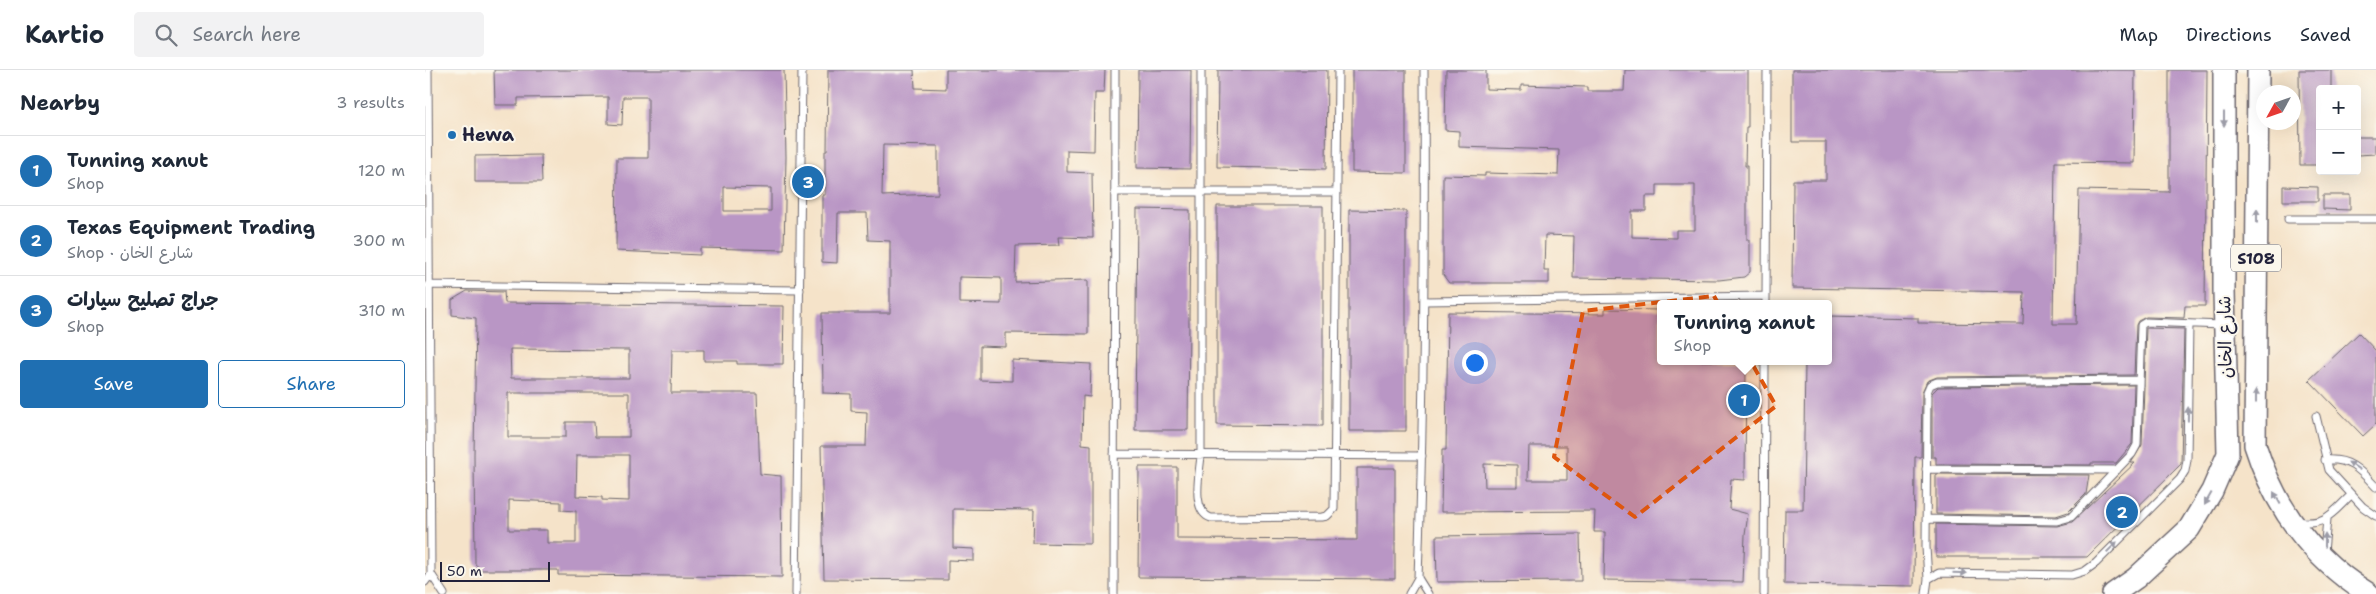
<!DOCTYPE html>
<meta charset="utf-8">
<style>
:root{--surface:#fff;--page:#f2f2f3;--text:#1f2937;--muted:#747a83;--line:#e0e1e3;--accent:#1f6fb2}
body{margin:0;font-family:"Shantell Sans","Playpen Sans Arabic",sans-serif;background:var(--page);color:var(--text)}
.controls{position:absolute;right:15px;top:15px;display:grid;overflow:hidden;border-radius:5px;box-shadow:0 5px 20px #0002}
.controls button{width:45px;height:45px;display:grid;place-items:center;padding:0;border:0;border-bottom:1px solid var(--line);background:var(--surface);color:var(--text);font:25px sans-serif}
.compass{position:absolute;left:1831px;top:15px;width:45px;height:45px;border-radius:50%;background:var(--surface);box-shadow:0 5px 20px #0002;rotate:230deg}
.scale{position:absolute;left:15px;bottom:12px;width:110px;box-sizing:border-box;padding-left:5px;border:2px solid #22223b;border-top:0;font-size:14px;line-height:18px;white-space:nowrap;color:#22223b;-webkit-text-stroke:4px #fbf7ec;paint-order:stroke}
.you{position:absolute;left:1049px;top:292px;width:18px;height:18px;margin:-12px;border:4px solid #fff;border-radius:50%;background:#1a73e8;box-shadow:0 0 0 8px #1a73e833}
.badge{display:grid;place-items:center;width:32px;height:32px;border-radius:50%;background:var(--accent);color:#fff;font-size:16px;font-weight:700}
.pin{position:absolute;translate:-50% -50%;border:2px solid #fff;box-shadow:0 1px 5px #0006}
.popup{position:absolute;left:1232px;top:230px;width:175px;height:65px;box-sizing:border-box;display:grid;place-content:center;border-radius:5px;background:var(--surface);filter:drop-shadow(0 1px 4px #0005);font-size:16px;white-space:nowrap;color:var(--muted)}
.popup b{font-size:19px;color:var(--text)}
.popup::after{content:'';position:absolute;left:50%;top:100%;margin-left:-10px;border:10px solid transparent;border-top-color:var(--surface)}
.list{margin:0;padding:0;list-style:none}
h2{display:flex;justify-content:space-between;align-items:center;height:65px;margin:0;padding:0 20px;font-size:21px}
h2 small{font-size:16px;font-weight:400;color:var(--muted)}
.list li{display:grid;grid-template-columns:32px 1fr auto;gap:15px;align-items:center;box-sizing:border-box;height:70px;padding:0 20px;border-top:1px solid var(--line)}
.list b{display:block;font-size:19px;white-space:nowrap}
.list p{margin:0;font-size:16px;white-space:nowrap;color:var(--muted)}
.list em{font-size:16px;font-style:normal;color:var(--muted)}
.actions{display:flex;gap:10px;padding:15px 20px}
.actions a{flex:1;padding:11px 0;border:1px solid var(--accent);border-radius:5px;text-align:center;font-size:18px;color:var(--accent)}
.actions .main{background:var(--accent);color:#fff}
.icon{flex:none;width:28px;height:28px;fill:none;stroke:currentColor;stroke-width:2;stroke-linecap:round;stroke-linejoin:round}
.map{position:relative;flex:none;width:1951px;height:524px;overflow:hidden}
header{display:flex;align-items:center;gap:30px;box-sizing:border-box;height:70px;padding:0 25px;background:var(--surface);border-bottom:1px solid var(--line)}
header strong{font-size:24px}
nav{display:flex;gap:28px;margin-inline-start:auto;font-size:18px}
.search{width:350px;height:45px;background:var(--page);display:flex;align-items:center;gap:12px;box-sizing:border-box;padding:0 18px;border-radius:5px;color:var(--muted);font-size:19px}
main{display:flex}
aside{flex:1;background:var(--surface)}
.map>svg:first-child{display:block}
.building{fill:#b996c5;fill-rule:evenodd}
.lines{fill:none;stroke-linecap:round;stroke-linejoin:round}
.service-casing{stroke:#6c666d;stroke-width:9}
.primary-casing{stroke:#6c666d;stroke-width:24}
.service{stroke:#fff;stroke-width:7}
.primary{stroke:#fff;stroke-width:21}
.oneway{fill:#9c9ca7}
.marked{fill:#de560e;fill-opacity:0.2;stroke:#de560e;stroke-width:4;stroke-dasharray:10 6;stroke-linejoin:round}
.poi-dot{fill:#1f6fb2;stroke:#fbf7ec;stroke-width:2}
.labels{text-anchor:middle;stroke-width:4;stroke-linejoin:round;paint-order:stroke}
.shield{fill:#fbf7ec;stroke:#636270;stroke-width:1}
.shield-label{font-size:16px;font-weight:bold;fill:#22223b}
.poi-label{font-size:18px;font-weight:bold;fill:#22223b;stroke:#fbf7ec;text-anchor:start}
.street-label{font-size:18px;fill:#22223b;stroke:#fbf7ec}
</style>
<header>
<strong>Kartio</strong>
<div class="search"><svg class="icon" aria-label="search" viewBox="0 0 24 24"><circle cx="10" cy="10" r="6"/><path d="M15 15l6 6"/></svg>Search here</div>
<nav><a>Map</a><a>Directions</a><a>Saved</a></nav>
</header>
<main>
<aside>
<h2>Nearby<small>3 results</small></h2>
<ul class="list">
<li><span class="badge">1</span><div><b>Tunning xanut</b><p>Shop</p></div><em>120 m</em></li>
<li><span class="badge">2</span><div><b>Texas Equipment Trading</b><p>Shop · شارع الخان</p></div><em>300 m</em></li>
<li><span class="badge">3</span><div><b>جراج تصليح سيارات</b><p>Shop</p></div><em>310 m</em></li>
</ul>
<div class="actions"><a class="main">Save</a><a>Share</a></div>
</aside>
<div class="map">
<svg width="1951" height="524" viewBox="0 0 1951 524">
<rect width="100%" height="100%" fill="#fbf7ec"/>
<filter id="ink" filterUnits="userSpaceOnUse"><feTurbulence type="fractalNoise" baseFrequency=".02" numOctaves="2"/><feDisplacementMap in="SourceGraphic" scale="10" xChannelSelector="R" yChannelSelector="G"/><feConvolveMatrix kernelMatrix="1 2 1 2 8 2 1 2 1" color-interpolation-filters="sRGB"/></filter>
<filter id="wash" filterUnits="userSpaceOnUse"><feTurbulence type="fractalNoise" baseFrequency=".0096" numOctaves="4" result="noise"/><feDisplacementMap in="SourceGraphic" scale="20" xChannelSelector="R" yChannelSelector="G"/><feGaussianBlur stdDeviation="1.12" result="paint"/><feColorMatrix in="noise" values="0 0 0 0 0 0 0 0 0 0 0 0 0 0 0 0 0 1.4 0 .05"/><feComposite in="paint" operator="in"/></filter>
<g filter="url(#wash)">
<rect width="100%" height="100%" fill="#f5e3c9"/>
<g id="blocks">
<path class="building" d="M69,0H359L361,87L359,180L275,178V185L191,181L192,88H223V27H198L197,55L183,54V27L93,28V35H70ZM299,117L346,118V141H299Z
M403,0H489L490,18L521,19V0H680L679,23H670L669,81L642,80V102L667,103L668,168L634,167L635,175L591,176L590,212L663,210V264L581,263V277L555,276V310L587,311V290L666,294L665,327L658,326L657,374L666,375V474L608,473L609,440L528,439V478L549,479V491L523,490V510L399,509L396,376H441L442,342L426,341V324L398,323L397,243H465V171L443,170L442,143H413L412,193L397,192V125H400V81H402ZM458,75L513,76V124L457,126ZM534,207L576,208V234L534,233Z
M713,0H766L765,99L712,98Z
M793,0H902L901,99L792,97Z
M927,0H981V103L927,102Z
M1021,0H1061V19L1096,20V15L1162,17V21H1199L1200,0H1323V57H1321L1320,96H1322V170H1325V202L1319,207L1294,210L1148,208L1149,166L1120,165L1119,201H1124V213H1024L1018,205V105L1060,106V103L1133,105L1134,80L1034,77V61L1020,60ZM1232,115H1270V160H1251V168L1207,167V141H1221V126H1232Z
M1367,0H1710L1709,93L1630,92L1628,254H1651L1654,120L1744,122V0H1782L1780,236H1760L1759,248L1721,247L1713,251L1711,255L1709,305L1512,307L1502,311L1497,322L1496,387H1490L1489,516L1359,514L1360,440H1378L1380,291H1403V246L1493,248V253L1598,254L1599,222L1367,218L1368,110H1401V72H1367Z
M1874,0H1906V19H1895V95H1875Z
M1932,67H1950V84L1933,85Z
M116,85L117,112H50V86Z
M1858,116L1893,117V131H1858Z
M1898,125H1925V140L1898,139Z
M792,136H898V356L792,355Z
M712,139L765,140L763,360H710Z
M924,140L981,141V361H924Z
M42,221L79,222L80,233L359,236L358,294H312V291H279V280H247L246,323H332L335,404L356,406L357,507L133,505V500H57L50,494L49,385L51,248L27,245V230ZM85,279L204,280V308H86ZM83,323H204V367H170L169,352H141V367H83ZM152,385H204V431L177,430V427L151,426ZM84,430L136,432V440L151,441V473H122V460H84Z
M1180,239L1235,240V291H1321L1320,410L1306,409L1304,439L1323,444L1320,465L1318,512L1179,510L1180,462H1169L1170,441L1016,442L1017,380H1021L1023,242L1180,244ZM1104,376H1142V410H1103ZM1059,394L1092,395V417H1060Z
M1721,258L1759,259L1756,394L1662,487H1511V454L1632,456L1647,452L1710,393H1706L1717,375Z
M1934,263L1951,281V354L1938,366L1884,310Z
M1709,315L1707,374L1691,393H1666V395L1511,394V387H1507V323L1513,317Z
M714,397H752V469L932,470V398H970V509L713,507Z
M1511,404L1664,405L1661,424L1643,442L1631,446L1511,444Z
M1155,464L1156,511L1012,512L1011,466Z"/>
</g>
</g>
<g filter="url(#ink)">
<use href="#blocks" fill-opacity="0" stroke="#6c666d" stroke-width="1"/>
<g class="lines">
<g class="service-casing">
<path id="service" d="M3,0L6,504L19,524
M776,0V385C775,402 765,441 786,448L897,447L902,446L909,439L913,0
M690,122H912
M1863,149H1951
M3,215L375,220
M1000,231L1341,226
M1341,234L1342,0
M1891,346L1904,400L1938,437L1951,446
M689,384L997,386
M1900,390C1925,388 1935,400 1951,417
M1501,399L1692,400
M1501,449L1632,451L1646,447L1707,384L1712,375L1716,255L1721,252L1797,255
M1872,451C1901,456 1907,443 1926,425
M1899,482L1902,449
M993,508L1003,524
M1503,509L1501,477L1502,322L1505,315L1512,312L1713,310
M0,512L6,504
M371,524L377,0
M689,524L690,0
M984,524L993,508C999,338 1000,169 999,0
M1339,524L1340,291
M1501,524L1503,509L1514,503L1647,505L1660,501L1671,493L1755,409L1760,401L1762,390L1764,254"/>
</g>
<g class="primary-casing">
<path id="primary" d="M1833,0L1830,375C1850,438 1888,490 1944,524
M1688,524L1711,508L1764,459L1787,421L1803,384L1799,221V0"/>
</g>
<use href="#service" class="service"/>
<use href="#primary" class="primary"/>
</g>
<defs><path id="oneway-solid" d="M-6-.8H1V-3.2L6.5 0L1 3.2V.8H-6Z" transform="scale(1.25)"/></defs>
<g class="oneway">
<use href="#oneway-solid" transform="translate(1799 49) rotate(90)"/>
<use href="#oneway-solid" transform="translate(1832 146) rotate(-90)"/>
<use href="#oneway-solid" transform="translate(1831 326) rotate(-90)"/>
<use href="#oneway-solid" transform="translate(1763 344) rotate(-89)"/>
<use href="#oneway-solid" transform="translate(1929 396) rotate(-147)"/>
<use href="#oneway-solid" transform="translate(1852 428) rotate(-119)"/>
<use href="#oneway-solid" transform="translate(1783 429) rotate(119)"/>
<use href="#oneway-solid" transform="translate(1900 470) rotate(-90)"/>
<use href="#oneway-solid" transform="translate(1687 477) rotate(-45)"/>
<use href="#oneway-solid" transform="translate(1535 503) rotate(1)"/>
</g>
</g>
<path class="marked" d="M1289,226L1351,336L1210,447L1129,387L1158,241Z"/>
<circle class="poi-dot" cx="27" cy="65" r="5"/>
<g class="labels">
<rect class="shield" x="1806" y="174.5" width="50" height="27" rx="4"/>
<g class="shield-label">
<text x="1831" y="194">S108</text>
</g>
<g class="poi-label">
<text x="37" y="71">Hewa</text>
</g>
<g class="street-label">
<text transform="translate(1800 267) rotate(-91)" y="6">شارع الخان</text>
</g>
</g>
</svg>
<div class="controls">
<button>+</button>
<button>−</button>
</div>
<svg class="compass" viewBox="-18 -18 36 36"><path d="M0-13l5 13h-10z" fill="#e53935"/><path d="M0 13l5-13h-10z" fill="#747a83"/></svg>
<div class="scale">50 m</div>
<div class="you"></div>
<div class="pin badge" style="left:1319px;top:330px">1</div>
<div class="popup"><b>Tunning xanut</b>Shop</div>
<div class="pin badge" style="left:1697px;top:442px">2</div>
<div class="pin badge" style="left:383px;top:112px">3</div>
</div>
</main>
